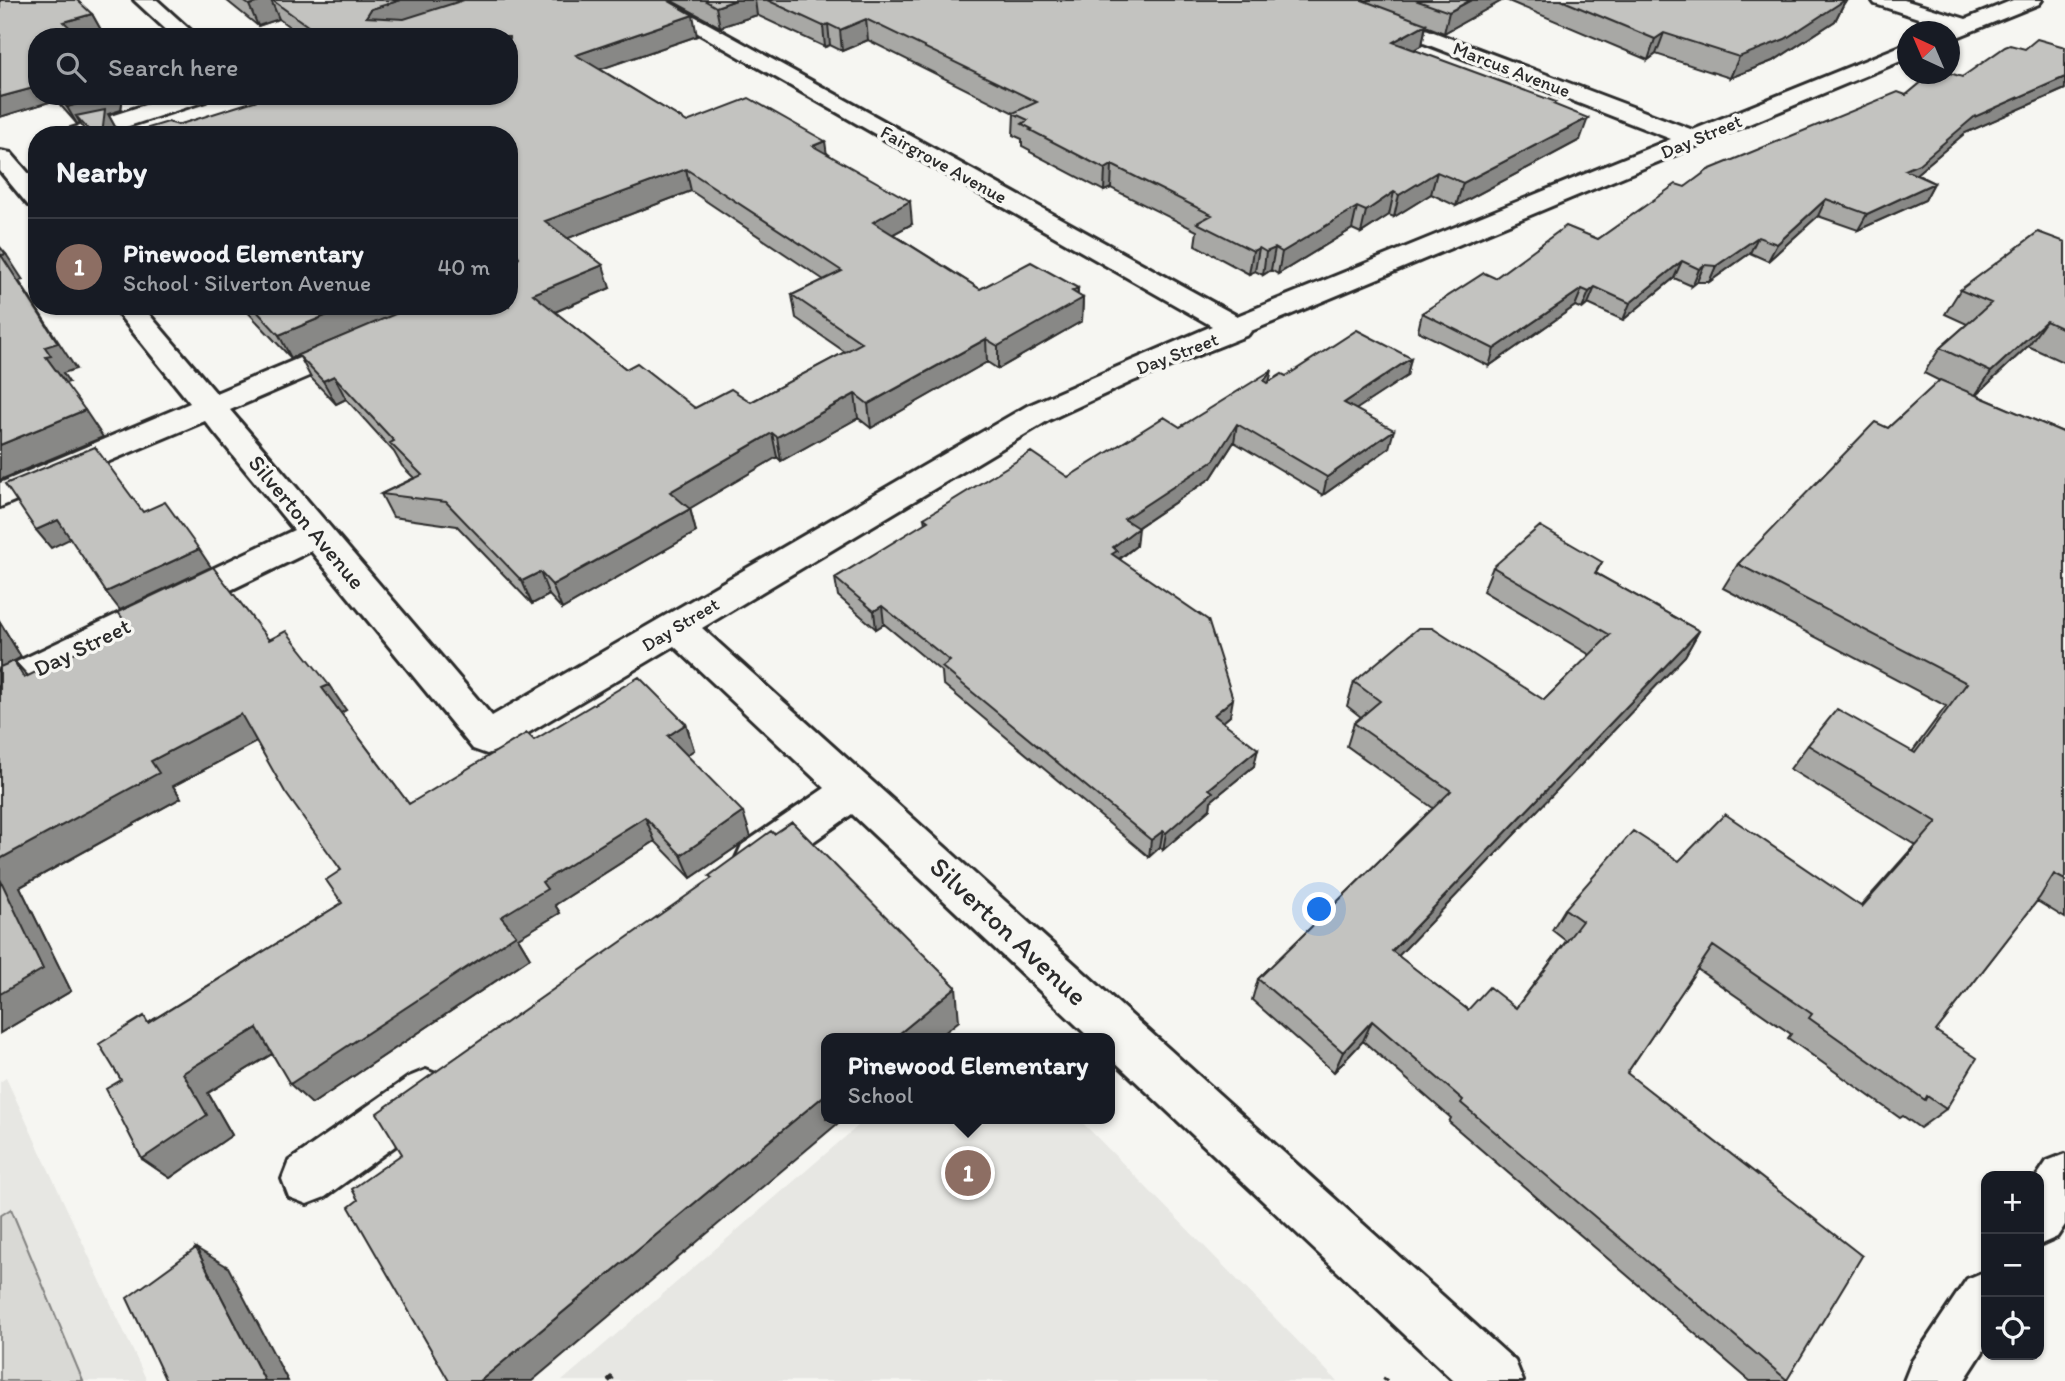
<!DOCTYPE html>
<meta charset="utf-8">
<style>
:root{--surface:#171b24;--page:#20242c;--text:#f1f3f6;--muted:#9ea1a6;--line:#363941;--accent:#d93025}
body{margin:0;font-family:Itim,sans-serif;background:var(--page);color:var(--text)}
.controls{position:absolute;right:21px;bottom:21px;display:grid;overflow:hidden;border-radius:14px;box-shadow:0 2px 5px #0004}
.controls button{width:63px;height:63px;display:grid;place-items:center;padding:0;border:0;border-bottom:2px solid var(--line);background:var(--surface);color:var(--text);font:35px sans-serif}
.compass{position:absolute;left:1897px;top:21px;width:63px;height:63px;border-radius:50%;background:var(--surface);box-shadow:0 2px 5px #0004;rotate:316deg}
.you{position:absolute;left:1320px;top:910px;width:24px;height:24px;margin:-18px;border:5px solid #fff;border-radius:50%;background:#1a73e8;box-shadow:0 0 0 10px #1a73e833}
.badge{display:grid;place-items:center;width:46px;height:46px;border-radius:50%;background:var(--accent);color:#fff;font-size:23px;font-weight:700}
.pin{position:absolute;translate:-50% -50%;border:4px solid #fff;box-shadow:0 2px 7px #0006}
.popup{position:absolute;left:821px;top:1033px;width:294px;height:91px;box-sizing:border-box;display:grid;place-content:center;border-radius:14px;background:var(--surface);filter:drop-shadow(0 2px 5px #0005);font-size:23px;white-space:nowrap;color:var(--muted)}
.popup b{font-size:26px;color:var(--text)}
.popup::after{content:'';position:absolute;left:50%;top:100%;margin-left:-14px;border:14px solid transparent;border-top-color:var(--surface)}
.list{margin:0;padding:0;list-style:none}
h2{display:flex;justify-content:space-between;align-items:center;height:91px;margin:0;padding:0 28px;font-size:30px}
h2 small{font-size:23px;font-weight:400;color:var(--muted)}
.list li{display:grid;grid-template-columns:46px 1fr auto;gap:21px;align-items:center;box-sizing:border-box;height:98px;padding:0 28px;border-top:2px solid var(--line)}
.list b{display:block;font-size:26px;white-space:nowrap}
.list p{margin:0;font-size:23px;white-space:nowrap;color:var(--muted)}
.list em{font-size:23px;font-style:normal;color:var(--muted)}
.icon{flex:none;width:38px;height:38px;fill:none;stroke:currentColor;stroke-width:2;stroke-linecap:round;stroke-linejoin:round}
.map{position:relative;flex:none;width:2065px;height:1381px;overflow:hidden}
.search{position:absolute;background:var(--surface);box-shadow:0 2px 5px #0004;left:28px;top:28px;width:490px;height:77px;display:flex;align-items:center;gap:18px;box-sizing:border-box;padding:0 24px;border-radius:28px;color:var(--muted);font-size:26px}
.panel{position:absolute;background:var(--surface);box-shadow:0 2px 5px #0004;left:28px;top:126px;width:490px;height:189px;border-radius:28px}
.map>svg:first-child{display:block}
.built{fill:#e7e7e3}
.green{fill:#d9d9d5;stroke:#828280;stroke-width:2}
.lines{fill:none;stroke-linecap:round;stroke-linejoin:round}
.minor-casing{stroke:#2b2b2b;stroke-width:6}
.path{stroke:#2b2b2b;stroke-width:5;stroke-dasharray:7 7;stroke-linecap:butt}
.minor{fill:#f6f6f2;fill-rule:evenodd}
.wall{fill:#a8a8a5;stroke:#2b2b2b;stroke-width:2;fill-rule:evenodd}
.shaded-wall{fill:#888886;stroke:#2b2b2b;stroke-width:2}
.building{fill:#c3c3c0;stroke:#2b2b2b;stroke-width:2;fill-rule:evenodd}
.labels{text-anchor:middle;stroke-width:7;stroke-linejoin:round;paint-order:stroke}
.far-street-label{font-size:19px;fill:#2b2b2b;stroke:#f6f6f2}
.street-label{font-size:23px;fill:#2b2b2b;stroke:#f6f6f2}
.near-street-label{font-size:28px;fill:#2b2b2b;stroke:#f6f6f2}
</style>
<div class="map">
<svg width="2065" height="1381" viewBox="0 0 2065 1381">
<rect width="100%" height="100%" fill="#f6f6f2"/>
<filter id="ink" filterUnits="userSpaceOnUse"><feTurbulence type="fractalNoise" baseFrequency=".0143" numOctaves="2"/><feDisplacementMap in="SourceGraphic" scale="14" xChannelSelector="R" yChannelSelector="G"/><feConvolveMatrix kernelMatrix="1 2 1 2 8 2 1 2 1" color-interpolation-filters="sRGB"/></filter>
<g filter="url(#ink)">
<path class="built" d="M6,1078L147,1381H0V1082Z
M866,1119H1079L1337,1381H562Z"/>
<path class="green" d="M11,1209L83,1381H0V1216Z"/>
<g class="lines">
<g class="minor-casing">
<path id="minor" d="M134,0H157L198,37H174Z
M640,0H665L1237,316L1671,139L1323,4L1320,0H1349L1693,130L1908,43V58L1251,331L1248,335L1133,381L1049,420L702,628L1515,1361L1523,1381H1454L1110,1057V1038H1090L852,814L772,871L757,876L742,871L736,858L742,845L825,788L674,646L501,749L487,754L473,749L311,551L0,702V670L294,530L205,421L0,507V483L190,403L112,306H142L216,393L423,306H462L458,312L230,410L492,716L1027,406L1212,326Z
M1872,0H1904L1966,19L2013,0H2042L2039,4L1950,40V32H1940L1946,27L1875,4Z
M173,96H210L206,101L101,135H64L67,130Z
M0,151L11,153L37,183V207L28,205L0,171Z
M426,1070L443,1077L450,1094L443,1111L325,1197L307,1204L289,1197L282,1179L289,1161L409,1077Z
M2065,1154V1225L2057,1237L2039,1245L2037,1176L2047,1161Z
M1986,1271V1347L1964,1381H1904L1912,1361L1967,1279Z"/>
</g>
<path class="path" d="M608,1381L611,1378L613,1381
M1384,1381L1386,1378"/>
<use href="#minor" class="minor"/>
</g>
<path class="wall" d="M0,0L92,14L101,30L79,36L37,96H123L121,110L108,114L118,132L117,135H87L80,123L77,124L56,100L0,117Z
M226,0H667L697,36L600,69L687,122L827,153L912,224L893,234L980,289L1078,288V295L1083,298L1082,321L998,369L987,362L871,428L858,418L781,461L777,457L690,508L696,532L562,609L549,595L532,604L457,526L393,517L381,494L414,478L402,466L394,452L346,399L336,404L311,378L299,355L291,358L242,306H509V135L178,125L509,37H303L279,19L258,26ZM691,191L824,280L792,295L796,318L845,352L751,402L695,408L626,369L555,312L610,288L568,238Z
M670,0H1503L1444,33L1426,26L1422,45L1413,50L1555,105L1580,140L1456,206L1431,194L1394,217L1389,215L1361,233L1352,229L1278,274L1271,270L1263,275L1255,271L1249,274L1195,245L1197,231L1111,188L1104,191L1030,152V150L1022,146V139L1013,135L1014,113L868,40L842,51L830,45L825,47L757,15L720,27Z
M1506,0H1848L1844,3L1835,21L1775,60L1730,78L1656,54L1648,60Z
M2065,47V89L1965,133L1916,174L1934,183L1925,200L1858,230L1818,216L1768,261L1750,253L1709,282H1697L1692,286L1674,278L1623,320L1588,304L1582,309L1575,306L1489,366L1418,331L1422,313L1495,278L1598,239L1685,187L1906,95L1962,77L2025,49Z
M2065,242V363L2028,346L1976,395L2065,433V918L2037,901L1936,1031L1946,1109L1920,1128L1903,1116L1900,1118L1788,1038L1791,1034L1697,969L1627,1073L1787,1380L1784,1381H1750L1449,1122L1451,1118L1363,1041L1334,1072L1252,1000L1258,979L1433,808L1347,746L1354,723L1361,717L1347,706L1354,682L1544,700L1590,655L1483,591L1493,567L1602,562L1596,573L1699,631L1685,656L1398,956L1468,1010L1516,1008L1566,941L1552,930L1565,909L1679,861L1861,906L1915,845L1790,769L1808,745L1912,752L1946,706L1723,588L1738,564L1940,381L1924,373L1940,348L1967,324L1945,314L1960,290Z
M1411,358L1407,376L1356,409L1389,448L1323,495L1234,442L1211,478L1137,528L1136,546L1120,559L1230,716L1223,722L1254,766L1211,801L1210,809L1163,850L1160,847L1149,857L943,684L942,672L884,624L876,629L838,596L835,578L925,524L924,518L1068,477L1180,427L1269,382L1286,376Z
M0,622L21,657L14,661L28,676L269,640L346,710L341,713L409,804L534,740L686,724L694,750L686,755L751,837L691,878L655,841L555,905L560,913L518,938L530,958L312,1104L272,1054L208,1093L232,1135L170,1178L142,1159L121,1080L151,1021L342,903L341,870L256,742L173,786L181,798L20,887L71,991L0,1033Z"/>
<path class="shaded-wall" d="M266,0H271L279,19L258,26L249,5Z
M401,0H475L375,37L366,17L371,9Z
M736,0H755L757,15L720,27L716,7Z
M1471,0H1503L1444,33L1449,12Z
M1831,0H1848L1844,3L1835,21L1775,60L1730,78L1739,57Z
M92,14L101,30L76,37L64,22Z
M693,15L697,36L581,76L576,55Z
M866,19L868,40L842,51L840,30Z
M828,24L830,45L825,47L823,26Z
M1426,24L1422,45L1389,64L1393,42Z
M1664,33L1656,54L1648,60L1655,39Z
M2065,77V89L1965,133L1909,180L1905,170L1974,117Z
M37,87V96H53L56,100L0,117V97Z
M103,96H123L121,110L108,114L118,132L117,135H102L76,116L80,123L77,124L67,107Z
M1588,118L1580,140L1456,206L1463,183Z
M825,141L828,163L813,146Z
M1112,165L1111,188L1104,191L1105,169Z
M686,169L691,191L553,244L545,221Z
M1437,172L1431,194L1394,217L1399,195Z
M1934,183L1925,200L1858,230L1867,214Z
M1394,192L1389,215L1361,233L1366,211Z
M1826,199L1818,216L1768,261L1777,244Z
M910,201L912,224L875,244L873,222Z
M1357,207L1352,229L1278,274L1282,252Z
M1758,237L1750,253L1709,282L1716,266Z
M1259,248L1255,271L1249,274L1253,251Z
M1275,248L1271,270L1263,275L1266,252Z
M6,254L23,280L19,281L76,369L63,373L69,382L65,383L46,357L1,255Z
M1682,261L1674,278L1623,320L1630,303Z
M603,265L610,288L541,318L533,294Z
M1704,265L1697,282L1692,286L1699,269Z
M1595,287L1588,304L1582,309L1589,292Z
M1078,288L1077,301L1083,298L1082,321L998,369V346Z
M1582,289L1575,306L1489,366L1494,349Z
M349,306H416L291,358L279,335Z
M2046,321L2028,346L1974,397L1991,372Z
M986,339L987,362L871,428L868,404Z
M1411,358L1407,376L1340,420L1344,403Z
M1272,370L1268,387L1264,381Z
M334,376L346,399L336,404L323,381Z
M855,394L858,418L781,461L777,437Z
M85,410L103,437L0,480V445Z
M1237,424L1234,442L1211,478L1123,537L1124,519Z
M1394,430L1389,448L1323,495L1327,477Z
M772,433L777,457L677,516L670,492Z
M690,509L696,532L562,609L552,585Z
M58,520L72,538L51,548L36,530Z
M1138,528L1136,546L1116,561L1111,571L1113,547Z
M199,549L211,567L120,610L106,592Z
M540,572L549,595L532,604L522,581Z
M882,606L884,624L876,629L874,611Z
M0,622L21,657L0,669Z
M1699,631L1685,656L1383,972L1392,951Z
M14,661L38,687L24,678Z
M329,685L346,710L339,714L322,688Z
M1233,699L1230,716L1211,732L1214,715Z
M241,714L260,740L173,786L181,798L20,887L71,991L0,1033V859L151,761Z
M686,724L694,750L677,761L668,736Z
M1258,749L1254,766L1211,801L1210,809L1163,850L1166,833L1209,789Z
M743,812L751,837L691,878L681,855Z
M645,817L655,841L555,905L560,913L518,938L530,958L312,1104L290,1084L501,917L542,882Z
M1163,831L1160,847L1149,857L1151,840Z
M956,987L959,1021L938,1038H894Z
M1372,1021L1363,1041L1334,1072L1343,1052Z
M257,1028L280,1049L208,1093L232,1135L170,1178L142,1159L183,1073Z
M826,1094V1119H843L532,1381H480Z
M196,1248L228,1267L288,1381H265Z"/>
<path class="building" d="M0,0H77L92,14L64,22L80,37H37V87L0,97Z
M242,0H266L249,5Z
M272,0H401L371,9L366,17L404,19L464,0H667L693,15L576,55L687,122L749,98L825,141L813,146L910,201L873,222L980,289L1031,262L1078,288L1072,291L1083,298L998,346L986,339L868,404L855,394L777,437L772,433L670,492L690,509L552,585L540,572L522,581L446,502L381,494L422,475L390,443L394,441L334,376L323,381L298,355L414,306H509V266L513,265L519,257L514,250L509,249V135H125L168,122L178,125L270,96H509V37H323ZM686,169L842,271L792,295L862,343L751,402L731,389L695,408L637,363L626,369L533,294L603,265L545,221Z
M704,0H736L716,7Z
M767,0H1362L1426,24L1393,42L1556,102L1553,104L1588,118L1463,183L1437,172L1399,195L1394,192L1366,211L1357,207L1282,252L1275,248L1266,252L1259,248L1253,251L1197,223L1212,215L1112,165L1105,169L1030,130L1032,129L1022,124L1028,120L1013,113L1037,102L866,19L840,30L828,24L823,26Z
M1415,0H1471L1449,12Z
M1561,0H1845L1785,39L1739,57L1664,33L1655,39Z
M2037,39L2065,47V77L1974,117L1919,164L1905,170L1934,183L1867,214L1826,199L1777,244L1758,237L1716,266L1704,265L1699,269L1682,261L1630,303L1595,287L1589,292L1582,289L1494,349L1422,313L1484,273L1495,278L1566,226L1598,239L1676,184L1685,187L1708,170L1898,92L1906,95L1923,81L1942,74L1950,73L1962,77L2005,47L2010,45L2025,49Z
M57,96H103L67,107Z
M105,110L102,135H93L76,116Z
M2038,232L2065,242V330L2046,321L1991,372L1940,348L1991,303L1960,290Z
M0,247L6,254L1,255L58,343L45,347L51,356L46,357L85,410L0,445Z
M252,306H349L279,335Z
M1357,330L1411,358L1344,403L1394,430L1327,477L1237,424L1214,460L1124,519L1138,528L1113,547L1117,551L1112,554L1208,620L1233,699L1214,715L1258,749L1209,789L1213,792L1166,833L1163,831L1151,840L942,667L950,661L882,606L874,611L835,578L928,521L924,518L1031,452L1068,477L1164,417L1180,427L1272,370L1264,381L1267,383L1282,374L1286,376Z
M1940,380L2065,433V880L2054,874L2040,897L1936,1031L1977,1058L1946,1109L1927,1096L1925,1100L1809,1018L1812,1014L1713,946L1627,1073L1862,1256L1787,1380L1461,1103L1463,1100L1372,1021L1343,1052L1258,979L1451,791L1354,723L1380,701L1354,682L1418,628H1432L1544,700L1610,635L1493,567L1540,526L1602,562L1595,573L1699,631L1392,951L1468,1010L1489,987L1516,1008L1582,921L1565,909L1633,831L1679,861L1725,814L1862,907L1937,822L1808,745L1837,709L1915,753L1967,683L1738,564L1875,422L1888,428Z
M95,447L143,512L165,502L199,549L106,592L58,520L36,530L5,484Z
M213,567L269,640L286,631L329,685L322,688L409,804L527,733L534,740L639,677L686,724L668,736L743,812L681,855L645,817L542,882L547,889L501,917L516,935L290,1084L257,1028L183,1073L207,1115L142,1159L106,1089L121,1080L99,1044L144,1016L148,1023L342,903L326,880L341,870L285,792L241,714L151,761L159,773L0,859V667L14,661L24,678L128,626L118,612Z
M792,822L956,987L894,1038H826V1094L480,1381H449L349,1207L358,1200L352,1189L402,1154L377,1113L712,878L709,876L771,831L774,834Z
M0,879L43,969L0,994Z
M196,1248L265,1381H166L127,1298Z"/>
</g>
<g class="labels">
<g class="far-street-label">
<text transform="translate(1512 69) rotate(21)" y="7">Marcus Avenue</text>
<text transform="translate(1701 136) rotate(-23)" y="7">Day Street</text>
<text transform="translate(944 164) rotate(29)" y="7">Fairgrove Avenue</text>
<text transform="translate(1177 353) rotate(-21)" y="7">Day Street</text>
<text transform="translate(680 624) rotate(-31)" y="7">Day Street</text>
</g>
<g class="street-label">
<text transform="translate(307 522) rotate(50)" y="8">Silverton Avenue</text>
<text transform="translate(82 647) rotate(-26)" y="8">Day Street</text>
</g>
<g class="near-street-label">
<text transform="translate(1009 931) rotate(43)" y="10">Silverton Avenue</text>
</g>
</g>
</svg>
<div class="controls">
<button>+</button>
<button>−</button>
<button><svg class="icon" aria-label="locate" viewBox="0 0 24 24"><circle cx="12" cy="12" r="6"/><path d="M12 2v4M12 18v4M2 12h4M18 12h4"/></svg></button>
</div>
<svg class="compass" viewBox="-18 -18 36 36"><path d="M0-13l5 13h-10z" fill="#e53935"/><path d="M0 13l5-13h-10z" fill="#9ea1a6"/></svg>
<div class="you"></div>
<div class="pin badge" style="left:968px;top:1173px;background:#8d6e63">1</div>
<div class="popup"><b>Pinewood Elementary</b>School</div>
<div class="search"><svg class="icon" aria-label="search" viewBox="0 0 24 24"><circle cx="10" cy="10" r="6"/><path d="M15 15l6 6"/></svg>Search here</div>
<section class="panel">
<h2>Nearby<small></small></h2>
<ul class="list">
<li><span class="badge" style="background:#8d6e63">1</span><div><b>Pinewood Elementary</b><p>School · Silverton Avenue</p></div><em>40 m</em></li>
</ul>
</section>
</div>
